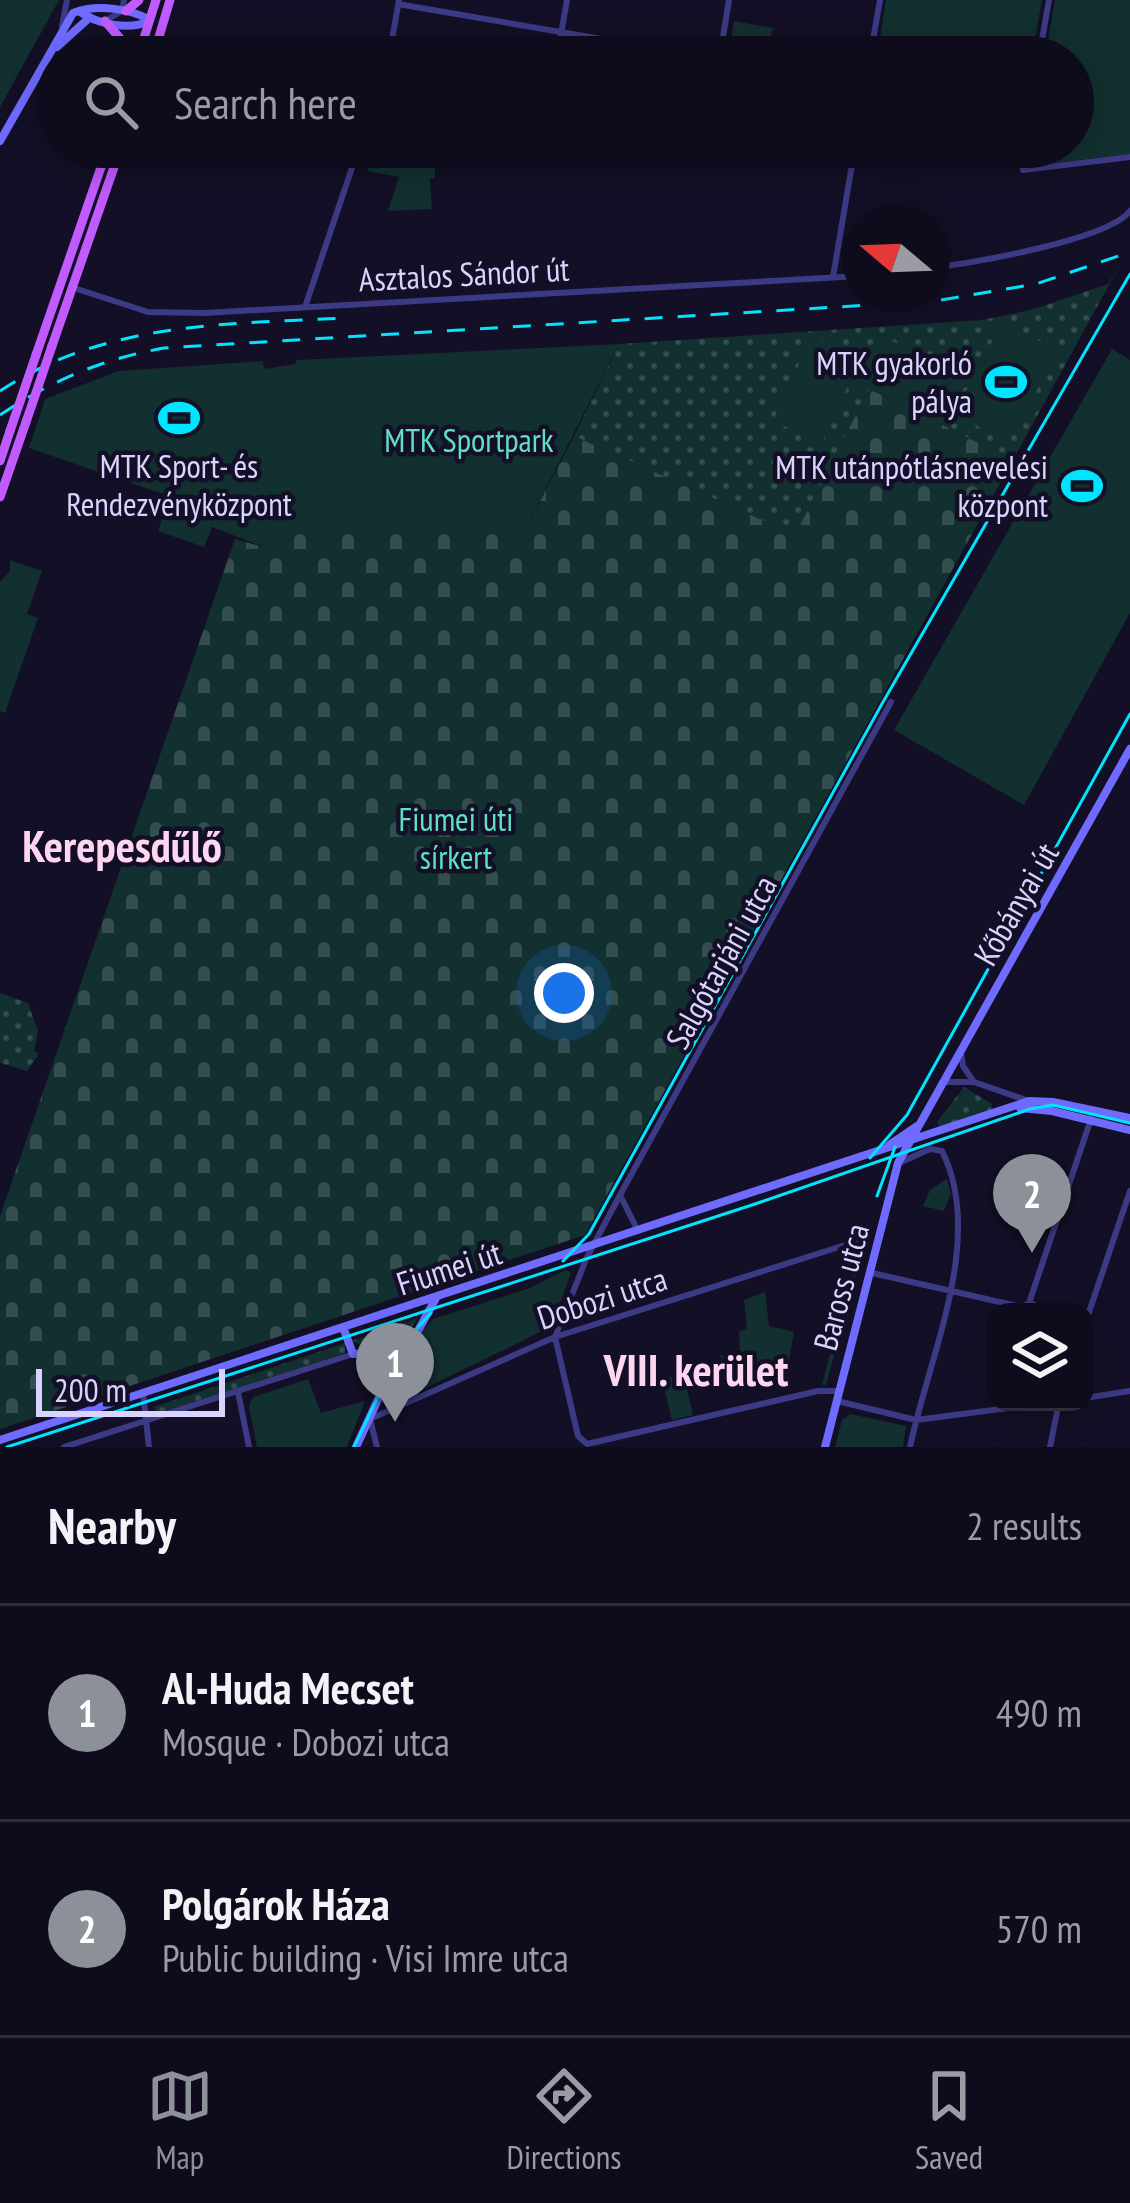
<!DOCTYPE html>
<meta charset="utf-8">
<style>
:root{--surface:#0e0b1c;--page:#1c1929;--text:#f1f3f6;--muted:#9b9ba3;--line:#2e2b3b;--accent:#8c9099}
body{margin:0;font-family:"PT Sans Narrow",sans-serif;background:var(--page);color:var(--text)}
.controls{position:absolute;right:36px;bottom:36px;display:grid;overflow:hidden;border-radius:24px;box-shadow:0 6px 30px #0003}
.controls button{width:108px;height:108px;display:grid;place-items:center;padding:0;border:0;border-bottom:3px solid var(--line);background:var(--surface);color:var(--text);font:60px sans-serif}
.compass{position:absolute;left:842px;top:204px;width:108px;height:108px;border-radius:50%;background:var(--surface);box-shadow:0 6px 30px #0003;rotate:289deg}
.scale{position:absolute;left:36px;bottom:30px;width:189px;box-sizing:border-box;padding-left:12px;border:6px solid #d9d4ff;border-top:0;font-size:33px;line-height:42px;white-space:nowrap;color:#d9d4ff;-webkit-text-stroke:9px #130f26;paint-order:stroke}
.you{position:absolute;left:564px;top:993px;width:42px;height:42px;margin:-30px;border:9px solid #fff;border-radius:50%;background:#1a73e8;box-shadow:0 0 0 18px #1a73e833}
.badge{display:grid;place-items:center;width:78px;height:78px;border-radius:50%;background:var(--accent);color:#fff;font-size:39px;font-weight:700}
.pin{position:absolute;translate:-50% -99px;filter:drop-shadow(0 3px 6px #0008)}
.pin::after{content:'';position:absolute;top:63px;width:42px;height:36px;background:inherit;clip-path:polygon(0 0,100% 0,50% 100%)}
.list{margin:0;padding:0;list-style:none}
h2{display:flex;justify-content:space-between;align-items:center;height:156px;margin:0;padding:0 48px;font-size:51px}
h2 small{font-size:39px;font-weight:400;color:var(--muted)}
.list li{display:grid;grid-template-columns:78px 1fr auto;gap:36px;align-items:center;box-sizing:border-box;height:216px;padding:0 48px;border-top:3px solid var(--line)}
.list b{display:block;font-size:45px;white-space:nowrap}
.list p{margin:0;font-size:39px;white-space:nowrap;color:var(--muted)}
.list em{font-size:39px;font-style:normal;color:var(--muted)}
.icon{flex:none;width:66px;height:66px;fill:none;stroke:currentColor;stroke-width:2;stroke-linecap:round;stroke-linejoin:round}
.map{position:relative;flex:none;width:1130px;height:1447px;overflow:hidden}
.search{position:absolute;background:var(--surface);box-shadow:0 6px 30px #0003;left:36px;right:36px;top:36px;height:132px;display:flex;align-items:center;gap:30px;box-sizing:border-box;padding:0 42px;border-radius:66px;color:var(--muted);font-size:45px}
.sheet{height:588px;background:var(--surface)}
nav{display:flex;justify-content:space-around;align-items:center;box-sizing:border-box;height:168px;border-top:3px solid var(--line);background:var(--surface);font-size:33px;color:var(--muted)}
nav a{display:grid;justify-items:center;gap:6px}
nav .on{color:var(--accent)}
.map>svg:first-child{display:block}
.grass{fill:url(#grass-dots)}
.cemetery{fill:url(#cemetery-stones)}
.green{fill:#12302f}
.lines{fill:none;stroke-linecap:round;stroke-linejoin:round}
.street{stroke:#3d3a85;stroke-width:6}
.secondary{stroke:#6f6bff;stroke-width:8}
.primary{stroke:#c25bff;stroke-width:9}
.tram{stroke:#00e5ff;stroke-width:3}
.rail{stroke:#00e5ff;stroke-width:3;stroke-dasharray:18 15;stroke-linecap:butt}
.primary-bridge{stroke:#c25bff;stroke-width:9}
.labels{text-anchor:middle;stroke-width:9;stroke-linejoin:round;paint-order:stroke}
.street-label{font-size:33px;fill:#d9d4ff;stroke:#130f26}
.poi-label{font-size:33px;fill:#d9d4ff;stroke:#130f26;text-anchor:end}
.park-label{font-size:33px;fill:#5fe0c0;stroke:#130f26}
.district-label{font-size:45px;font-weight:bold;fill:#ffd6f0;stroke:#130f26}
</style>
<div class="map">
<svg width="1130" height="1447" viewBox="0 0 1130 1447">
<defs>
<pattern id="grass-dots" width="8" height="8" patternUnits="userSpaceOnUse" patternTransform="scale(3)"><rect width="8" height="8" fill="#12302f"/><path d="M2 2h.1M6 6h.1" fill="none" stroke="#344d4e" stroke-width="1.8" stroke-linecap="round"/></pattern>
<pattern id="cemetery-stones" width="16" height="16" patternUnits="userSpaceOnUse" patternTransform="scale(3)"><rect width="16" height="16" fill="#12302f"/><path d="M2 7V4a2 2 0 0 1 4 0v3zM10 15v-3a2 2 0 0 1 4 0v3z" fill="#344d4e"/></pattern>
</defs>
<rect width="100%" height="100%" fill="#130f26"/>
<path class="grass" d="M1121,263L1013,460L869,389L795,535L574,436L619,344L982,320L1031,310L1108,284Z
M0,993L28,1003L38,1031L34,1051L39,1054L27,1071L0,1063Z
M964,1087L992,1104L991,1112L940,1129L937,1122Z
M418,1318L391,1356L351,1341Z
M345,1343V1353L156,1416L154,1407Z"/>
<path class="cemetery" d="M869,389L1013,460L585,1235L0,1429V1216L235,539L274,550L283,528H526L574,436L795,535Z"/>
<path class="green" d="M0,0H59L0,107Z
M886,0H1042L1032,57H877Z
M1055,0H1130V154L1027,166L1030,147H1073V57H1045Z
M734,21L773,28L769,45L731,38Z
M375,147L435,149V178L430,179L432,209L388,211L399,177L367,171Z
M918,147H1018L1009,162H1000Z
M1003,321L1058,351L1008,443L954,413Z
M812,335L861,357L822,443L773,421Z
M879,335L961,373L939,421L856,383Z
M619,344L526,528H284L274,551L212,527L204,547L158,531L169,496L29,448L45,399L119,371L262,361L265,369L295,364L297,360Z
M1112,349L1130,360V613L1024,805L894,730Z
M10,560L42,571L27,614L38,618L5,713L0,711V582L10,571Z
M947,1179L951,1193L944,1211L923,1206L930,1190Z
M855,1259L860,1261L826,1385H822Z
M566,1270L571,1273L556,1316L546,1329L385,1408L421,1333L433,1319L527,1289Z
M765,1292L769,1326L794,1332L789,1360L723,1366L720,1355L740,1354L739,1331L747,1329L744,1300Z
M683,1374L693,1415L672,1420L662,1379Z
M308,1379L321,1413L365,1401L347,1447H257L249,1406L253,1397Z
M850,1414L906,1426L903,1447H835L842,1420Z"/>
<g class="lines">
<path class="street" d="M729,0L722,43L792,57
M398,4L648,47
M105,21L122,11L124,0
M62,26L67,0
M389,57L399,0
M557,57L567,0
M870,57L880,0
M1039,57L1049,0
M1025,147L1023,170L1130,157
M932,268C972,263 1108,240 1130,211
M833,277L855,147
M74,288L148,312L204,313L860,276
M305,307L359,147
M961,1053L963,1066L974,1082
M943,1082H974L1026,1100
M899,1163L930,1149L942,1151C986,1238 928,1359 910,1447
M621,1197L638,1231
M872,1273L1022,1307L1029,1303
M1029,1303L1091,1119
M1029,1303L1055,1312
M1085,1324L1130,1191
M839,1391H818L587,1444L578,1436L555,1337L587,1257L620,1195L891,702
M238,1392L249,1447
M143,1393L149,1447
M1085,1398L1130,1391
M837,1401L916,1420L1055,1402
M370,1419L555,1337L858,1241
M370,1419L377,1447
M64,1447L353,1354
M1050,1447L1059,1402"/>
<path class="secondary" d="M79,11C96,24 129,31 149,21
M57,47L89,18
M0,141L73,13C96,4 129,8 150,20
M1020,1108L1052,1111L1130,1130
M889,1145L917,1126
M343,1327L353,1354L366,1353L395,1363
M0,1440L1029,1101L1053,1102L1130,1118
M356,1447L395,1363L403,1358L436,1298
M825,1447L898,1163L1130,749"/>
<path class="primary" d="M126,11L139,0
M105,21L136,57
M138,57L156,0
M153,57L170,0
M52,346L121,147
M36,355L108,147
M0,461L10,431
M0,497L26,422"/>
<path class="tram" d="M870,1158L907,1115L1130,714
M877,1196L895,1147
M563,1261L589,1234L883,702L1130,274
M7,1447L752,1205L1030,1109L1053,1105L1130,1123
M354,1447L403,1344L431,1313"/>
<path class="rail" d="M0,391C104,322 225,324 345,318
M0,415C52,380 103,359 164,348L935,301L1036,284L1130,252"/>
<path class="primary-bridge" d="M26,422L52,346
M10,431L36,355"/>
</g>
<defs>
<g id="stadium-bare" transform="scale(3.24)"><path d="M0-5a6.5 5 0 1 0 0 10a6.5 5 0 1 0 0-10ZM-3.5-1.8h7v3.6h-7Z" fill="#00e5ff" stroke="#130f26" stroke-width="2.5" paint-order="stroke"/></g>
</defs>
<g fill-rule="evenodd">
<use href="#stadium-bare" x="1006" y="382"/>
<use href="#stadium-bare" x="179" y="418"/>
<use href="#stadium-bare" x="1082" y="486"/>
</g>
<g class="labels">
<g class="street-label">
<text transform="translate(464 274) rotate(-3)" y="12">Asztalos Sándor út</text>
<text transform="translate(1016 904) rotate(-60)" y="12">Kőbányai út</text>
<text transform="translate(721 962) rotate(-61)" y="12">Salgótarjáni utca</text>
<text transform="translate(449 1268) rotate(-18)" y="12">Fiumei út</text>
<text transform="translate(841 1287) rotate(-75)" y="12">Baross utca</text>
<text transform="translate(602 1298) rotate(-18)" y="12">Dobozi utca</text>
</g>
<g class="poi-label">
<text x="972" y="375">MTK gyakorló<tspan x="972" dy="38">pálya</tspan></text>
<text x="179" y="478" text-anchor="middle">MTK Sport- és<tspan x="179" dy="38">Rendezvényközpont</tspan></text>
<text x="1048" y="479">MTK utánpótlásnevelési<tspan x="1048" dy="38">központ</tspan></text>
</g>
<g class="park-label">
<text x="469" y="452">MTK Sportpark</text>
<text x="456" y="831">Fiumei úti<tspan x="456" dy="38">sírkert</tspan></text>
</g>
<g class="district-label">
<text x="122" y="862">Kerepesdűlő</text>
<text x="696" y="1386">VIII. kerület</text>
</g>
</g>
</svg>
<div class="controls">
<button><svg class="icon" aria-label="layers" viewBox="0 0 24 24"><path d="M12 4l9 5-9 5-9-5zM3 14l9 5 9-5"/></svg></button>
</div>
<svg class="compass" viewBox="-18 -18 36 36"><path d="M0-13l5 13h-10z" fill="#e53935"/><path d="M0 13l5-13h-10z" fill="#9b9ba3"/></svg>
<div class="scale">200 m</div>
<div class="you"></div>
<div class="pin badge" style="left:395px;top:1422px">1</div>
<div class="pin badge" style="left:1032px;top:1253px">2</div>
<div class="search"><svg class="icon" aria-label="search" viewBox="0 0 24 24"><circle cx="10" cy="10" r="6"/><path d="M15 15l6 6"/></svg>Search here</div>
</div>
<section class="sheet">
<h2>Nearby<small>2 results</small></h2>
<ul class="list">
<li><span class="badge">1</span><div><b>Al-Huda Mecset</b><p>Mosque · Dobozi utca</p></div><em>490 m</em></li>
<li><span class="badge">2</span><div><b>Polgárok Háza</b><p>Public building · Visi Imre utca</p></div><em>570 m</em></li>
</ul>
</section>
<nav>
<a class="on"><svg class="icon" aria-label="map" viewBox="0 0 24 24"><path d="M3 6l6-2 6 2 6-2v14l-6 2-6-2-6 2zM9 4v14M15 6v14"/></svg>Map</a>
<a><svg class="icon" aria-label="directions" viewBox="0 0 24 24"><path d="M12 3l9 9-9 9-9-9zM9 14v-3h6M13 9l2 2-2 2"/></svg>Directions</a>
<a><svg class="icon" aria-label="saved" viewBox="0 0 24 24"><path d="M7 4h10v16l-5-4-5 4z"/></svg>Saved</a>
</nav>
